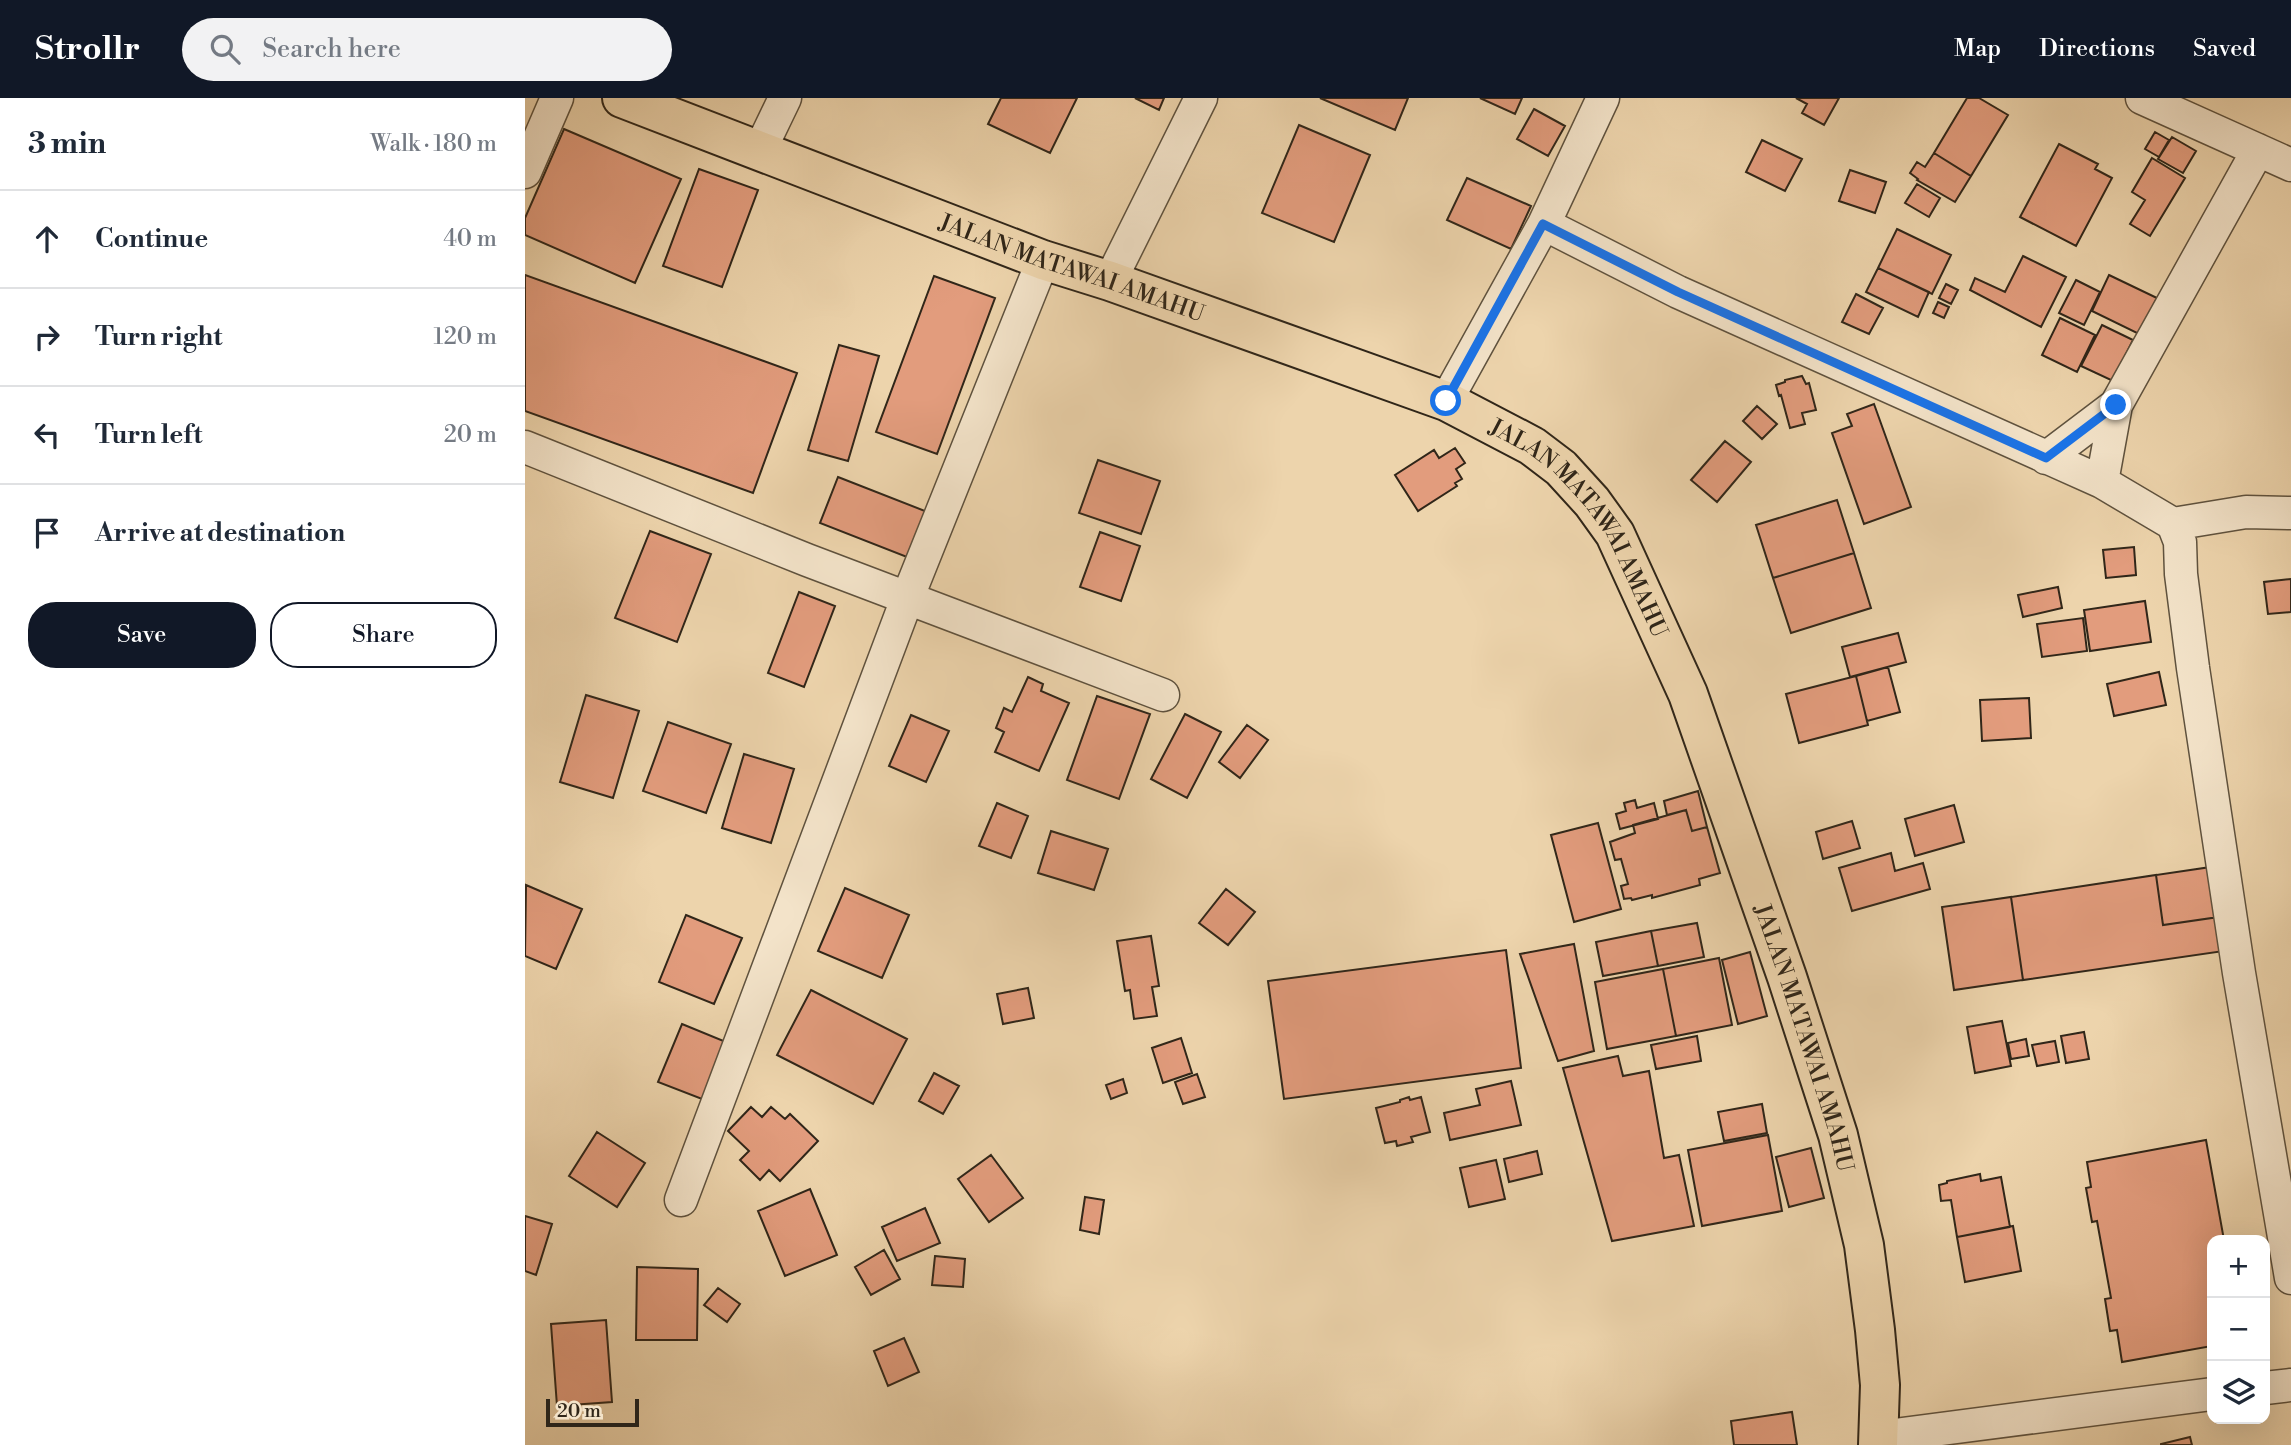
<!DOCTYPE html>
<meta charset="utf-8">
<style>
:root{--surface:#fff;--page:#f2f2f3;--text:#1f2937;--muted:#747a83;--line:#e0e1e3;--accent:#111827}
body{margin:0;font-family:"Libre Bodoni",serif;background:var(--page);color:var(--text)}
.controls{position:absolute;right:21px;bottom:21px;display:grid;overflow:hidden;border-radius:14px;box-shadow:0 7px 28px #0002}
.controls button{width:63px;height:63px;display:grid;place-items:center;padding:0;border:0;border-bottom:2px solid var(--line);background:var(--surface);color:var(--text);font:35px sans-serif}
.scale{position:absolute;left:21px;bottom:18px;width:93px;box-sizing:border-box;padding-left:7px;border:4px solid #302619;border-top:0;font-size:19px;line-height:24px;white-space:nowrap;color:#302619;-webkit-text-stroke:5px #f3e3c9;paint-order:stroke}
.stop{position:absolute;width:21px;height:21px;margin:-16px;border:5px solid #1a73e8;border-radius:50%;background:#fff}
.stop.end{background:#1a73e8;border-color:#fff;box-shadow:0 2px 7px #0008}
.list{margin:0;padding:0;list-style:none}
h2{display:flex;justify-content:space-between;align-items:center;height:91px;margin:0;padding:0 28px;font-size:30px}
h2 small{font-size:23px;font-weight:400;color:var(--muted)}
.list li{display:grid;grid-template-columns:46px 1fr auto;gap:21px;align-items:center;box-sizing:border-box;height:98px;padding:0 28px;border-top:2px solid var(--line)}
.list b{display:block;font-size:26px;white-space:nowrap}
.list em{font-size:23px;font-style:normal;color:var(--muted)}
.actions{display:flex;gap:14px;padding:21px 28px}
.actions a{flex:1;padding:16px 0;border:2px solid var(--accent);border-radius:28px;text-align:center;font-size:24px;color:var(--accent)}
.actions .main{background:var(--accent);color:#fff}
.icon{flex:none;width:38px;height:38px;fill:none;stroke:currentColor;stroke-width:2;stroke-linecap:round;stroke-linejoin:round}
.map{position:relative;flex:none;width:1766px;height:1347px;overflow:hidden}
header{display:flex;align-items:center;gap:42px;box-sizing:border-box;height:98px;padding:0 35px;background:var(--accent);color:#fff}
header strong{font-size:33px}
nav{display:flex;gap:38px;margin-inline-start:auto;font-size:24px}
.search{width:490px;height:63px;background:var(--page);display:flex;align-items:center;gap:18px;box-sizing:border-box;padding:0 24px;border-radius:38px;color:var(--muted);font-size:26px}
main{display:flex}
aside{flex:1;background:var(--surface)}
.map>svg:first-child{display:block}
.building{fill:#e29c7d;stroke:#302619;stroke-width:2}
.lines{fill:none;stroke-linecap:round;stroke-linejoin:round}
.minor-casing{stroke:#5f523e;stroke-width:35}
.highway-casing{stroke:#302619;stroke-width:42}
.minor{stroke:#f3e3c9;stroke-width:32}
.highway{stroke:#edd4ac;stroke-width:38}
.route{stroke:#1a73e8;stroke-width:9}
.labels{text-anchor:middle;stroke-width:7;stroke-linejoin:round;paint-order:stroke}
.street-label{font-size:23px;fill:#302619;stroke:#f3e3c9}
</style>
<header>
<strong>Strollr</strong>
<div class="search"><svg class="icon" aria-label="search" viewBox="0 0 24 24"><circle cx="10" cy="10" r="6"/><path d="M15 15l6 6"/></svg>Search here</div>
<nav><a>Map</a><a>Directions</a><a>Saved</a></nav>
</header>
<main>
<aside>
<h2>3 min<small>Walk · 180 m</small></h2>
<ul class="list">
<li><svg class="icon" aria-label="ahead" viewBox="0 0 24 24"><path d="M12 20V5M6 11l6-6 6 6"/></svg><div><b>Continue</b></div><em>40 m</em></li>
<li><svg class="icon" aria-label="right" viewBox="0 0 24 24"><path d="M7 20v-9h11M14 6l5 5-5 5"/></svg><div><b>Turn right</b></div><em>120 m</em></li>
<li><svg class="icon" aria-label="left" viewBox="0 0 24 24"><path d="M17 20v-9H6M10 6l-5 5 5 5"/></svg><div><b>Turn left</b></div><em>20 m</em></li>
<li><svg class="icon" aria-label="arrive" viewBox="0 0 24 24"><path d="M6 21V4h12l-3 4 3 4H6"/></svg><div><b>Arrive at destination</b></div></li>
</ul>
<div class="actions"><a class="main">Save</a><a>Share</a></div>
</aside>
<div class="map">
<svg width="1766" height="1347" viewBox="0 0 1766 1347">
<rect width="100%" height="100%" fill="#edd4ac"/>
<filter id="stains"><feTurbulence type="fractalNoise" baseFrequency=".00286" numOctaves="4"/><feColorMatrix values="0 0 0 0 .2 0 0 0 0 .09 0 0 0 0 .02 0 0 0 .5 -.17"/></filter>
<radialGradient id="worn" r=".72"><stop offset=".6" stop-color="#630" stop-opacity="0"/><stop offset="1" stop-color="#630" stop-opacity=".3"/></radialGradient>
<path class="building" d="M476,0H552L525,55L463,26Z
M610,0H639L634,12Z
M795,0H883L870,32Z
M955,0H997L990,16Z
M1271,0H1314L1299,27L1277,15L1282,6Z
M1442,0H1454L1483,17L1446,78L1409,55Z
M1009,11L1040,28L1023,58L992,41Z
M774,27L845,57L809,144L737,115Z
M39,31L156,81L110,185L0,137V120Z
M1630,34L1644,42L1634,59L1620,51Z
M1647,39L1671,53L1658,75L1633,61Z
M1237,42L1277,61L1260,93L1221,74Z
M1534,46L1573,66L1570,71L1587,80L1551,148L1495,119Z
M1409,55L1446,78L1430,104L1392,82L1393,81L1385,75L1392,64L1400,69Z
M1627,60L1660,80L1625,138L1605,126L1620,102L1607,94Z
M174,71L233,92L197,189L138,168Z
M1325,72L1361,84L1350,115L1314,103Z
M942,80L1006,108L986,151L922,122Z
M1392,86L1415,100L1404,119L1380,105Z
M1372,131L1426,157L1407,196L1353,170Z
M1498,158L1541,179L1516,229L1445,192L1450,180L1480,194Z
M1353,170L1404,194L1393,219L1341,194Z
M0,177L272,275L228,395L0,313Z
M1584,177L1632,200L1614,236L1567,213Z
M409,178L470,200L412,356L351,334Z
M1551,182L1575,194L1559,227L1534,215Z
M1421,186L1433,192L1426,206L1414,200Z
M1331,196L1358,210L1344,236L1317,224Z
M1413,204L1424,209L1419,220L1408,215Z
M1535,220L1570,237L1552,274L1517,257Z
M1577,227L1608,242L1588,283L1556,268Z
M314,247L354,258L323,363L283,352Z
M1277,278L1281,286L1284,285L1291,312L1277,315L1280,326L1265,330L1256,297L1254,298L1251,287L1260,284V282Z
M1349,306L1386,409L1339,426L1307,335L1327,328L1322,316Z
M1232,308L1252,326L1237,341L1218,323Z
M1200,343L1226,364L1192,404L1166,382Z
M930,350L940,365L931,371L937,381L930,385L932,388L893,413L870,377L909,352L914,360Z
M573,362L635,383L616,436L554,415Z
M313,379L405,415L387,461L295,425Z
M1312,402L1329,455L1248,480L1231,427Z
M125,433L186,456L152,544L90,520Z
M575,434L615,448L596,503L555,489Z
M1609,449L1611,477L1581,480L1578,452Z
M1329,455L1346,510L1266,535L1248,480Z
M1766,481V514L1743,516L1739,484Z
M1533,489L1537,510L1498,519L1493,497Z
M274,494L310,508L279,589L243,575Z
M1620,503L1626,544L1565,553L1559,512Z
M1558,520L1562,553L1517,559L1512,526Z
M1373,535L1381,564L1325,579L1317,549Z
M1363,569L1375,614L1342,623L1331,578Z
M1634,574L1641,607L1589,618L1582,586Z
M1331,578L1343,627L1274,645L1261,596Z
M503,579L518,586L516,593L544,605L514,673L470,654L479,634L471,630L479,610L487,614Z
M61,597L114,613L88,700L35,684Z
M572,598L625,616L594,701L542,682Z
M1504,600L1506,640L1457,643L1455,602Z
M660,616L696,634L662,700L626,681Z
M386,617L424,633L401,684L364,668Z
M143,624L206,646L181,715L118,693Z
M722,627L743,642L715,680L694,664Z
M219,656L269,671L246,745L197,730Z
M1173,693L1182,729L1167,733L1161,712L1142,717L1139,703Z
M1110,702L1112,710L1129,705L1133,721L1095,731L1091,716L1101,713L1099,705Z
M472,705L503,718L486,760L454,748Z
M1429,707L1439,744L1390,758L1380,721Z
M1161,712L1167,733L1182,729L1195,775L1174,781L1175,787L1127,800V797L1107,802L1106,800L1099,801L1096,788L1103,786L1096,761L1090,762L1085,744L1110,735L1108,727Z
M1327,723L1335,750L1298,761L1291,734Z
M1073,725L1096,811L1049,824L1026,737Z
M526,733L583,751L569,792L513,775Z
M1366,755L1370,773L1398,765L1405,791L1327,813L1314,770Z
M1686,769L1694,819L1638,827L1631,777Z
M1631,777L1638,827L1694,819L1699,853L1498,882L1486,799Z
M1,787L57,811L31,871L0,858Z
M320,790L384,817L357,880L293,853Z
M701,791L730,814L703,847L674,825Z
M1486,799L1498,882L1429,892L1417,809Z
M161,817L217,840L189,906L134,884Z
M1172,825L1179,859L1133,868L1126,833Z
M1126,833L1133,868L1078,878L1071,844Z
M626,838L634,888L627,889L632,918L609,921L605,892L600,893L592,843Z
M1049,846L1069,953L1033,963L995,856Z
M981,852L996,970L759,1001L743,883Z
M1225,854L1242,918L1213,926L1197,862Z
M1194,860L1207,927L1151,938L1138,871Z
M1138,871L1151,938L1082,951L1070,884Z
M503,890L509,920L478,926L472,896Z
M286,892L382,941L348,1006L252,957Z
M1477,923L1486,968L1450,975L1442,929Z
M157,926L201,944L177,1001L133,984Z
M1559,934L1564,961L1541,965L1536,938Z
M1172,938L1176,963L1131,971L1126,947Z
M656,940L667,975L638,985L627,950Z
M1501,941L1504,958L1486,961L1483,945Z
M1530,943L1534,964L1512,968L1507,947Z
M1093,958L1098,978L1124,973L1139,1060L1154,1057L1169,1128L1087,1143L1038,970Z
M409,975L434,988L418,1016L394,1003Z
M672,976L680,999L658,1006L650,984Z
M598,981L602,995L586,1001L581,987Z
M986,983L996,1027L925,1042L919,1015L955,1007L951,991Z
M884,999L885,1002L896,999L905,1034L886,1039L888,1044L872,1048L871,1043L860,1045L851,1010L875,1004V1002Z
M1237,1006L1242,1035L1199,1043L1193,1014Z
M226,1009L237,1019L246,1009L260,1021L265,1016L293,1043L255,1083L244,1072L235,1082L215,1062L224,1053L203,1033Z
M72,1034L120,1065L92,1109L44,1078Z
M1243,1037L1257,1113L1177,1128L1163,1052Z
M1681,1042L1699,1142H1687V1248L1597,1264L1592,1232L1585,1233L1580,1201L1586,1200L1572,1123L1567,1124L1561,1090L1566,1089L1562,1064Z
M1286,1050L1299,1100L1264,1109L1251,1059Z
M1012,1053L1017,1076L984,1084L979,1061Z
M466,1057L498,1100L464,1124L433,1081Z
M971,1062L980,1101L944,1109L935,1070Z
M1455,1076L1456,1083L1476,1079L1485,1129L1432,1139L1426,1102L1416,1103L1414,1087L1422,1085V1083Z
M285,1091L312,1157L260,1178L233,1113Z
M560,1099L579,1102L574,1136L555,1132Z
M400,1110L415,1145L372,1163L357,1129Z
M0,1118L27,1126L11,1177L0,1173Z
M1488,1128L1496,1173L1440,1184L1432,1139Z
M359,1152L375,1181L346,1197L330,1169Z
M410,1158L440,1161L438,1189L407,1187Z
M112,1169L173,1171L172,1242H111Z
M193,1190L215,1206L202,1224L179,1207Z
M81,1222L87,1304L32,1308L26,1226Z
M379,1240L394,1274L363,1288L349,1253Z
M1267,1314L1272,1347H1209L1206,1323Z
M1665,1339L1667,1347H1636V1346Z"/>
<g class="lines">
<g class="minor-casing">
<path id="minor" d="M1617,0L1766,67
M235,52L260,0
M0,74L32,0
M1019,126L1153,194L1577,384L1648,426L1655,444L1656,476L1668,570L1714,875L1766,1180
M585,183L676,0
M921,303L1019,126L1078,0
M0,349L282,462L638,597
M1521,360L1591,307
M1577,384L1591,307L1733,52
M1648,426L1721,414L1766,415
M156,1102L382,501L518,162
M1740,1290L1766,1287
M1354,1339L1687,1296"/>
</g>
<g class="highway-casing">
<g id="highway">
<path id="s1" d="M97,0L518,162L585,183L921,303L1007,348L1036,370L1067,404L1090,436L1163,596L1262,879L1313,1037L1339,1147L1350,1232L1355,1287L1353,1347"/>
</g>
</g>
<use href="#minor" class="minor"/>
<use href="#highway" class="highway"/>
</g>
<g class="lines">
<path class="route" d="M921,303L1018,126L1153,194L1521,360L1591,307"/>
</g>
<g class="labels">
<g class="street-label">
<text dy="8" stroke="none"><textPath href="#s1" startOffset="481">JALAN MATAWAI AMAHU</textPath></text>
<text dy="8" stroke="none"><textPath href="#s1" startOffset="1069">JALAN MATAWAI AMAHU</textPath></text>
<text dy="8" stroke="none"><textPath href="#s1" startOffset="1636">JALAN MATAWAI AMAHU</textPath></text>
</g>
</g>
<rect width="100%" height="100%" filter="url(#stains)"/>
<rect width="100%" height="100%" fill="url(#worn)"/>
</svg>
<div class="controls">
<button>+</button>
<button>−</button>
<button><svg class="icon" aria-label="layers" viewBox="0 0 24 24"><path d="M12 4l9 5-9 5-9-5zM3 14l9 5 9-5"/></svg></button>
</div>
<div class="scale">20 m</div>
<div class="stop" style="left:921px;top:303px"></div>
<div class="stop end" style="left:1591px;top:307px"></div>
</div>
</main>
